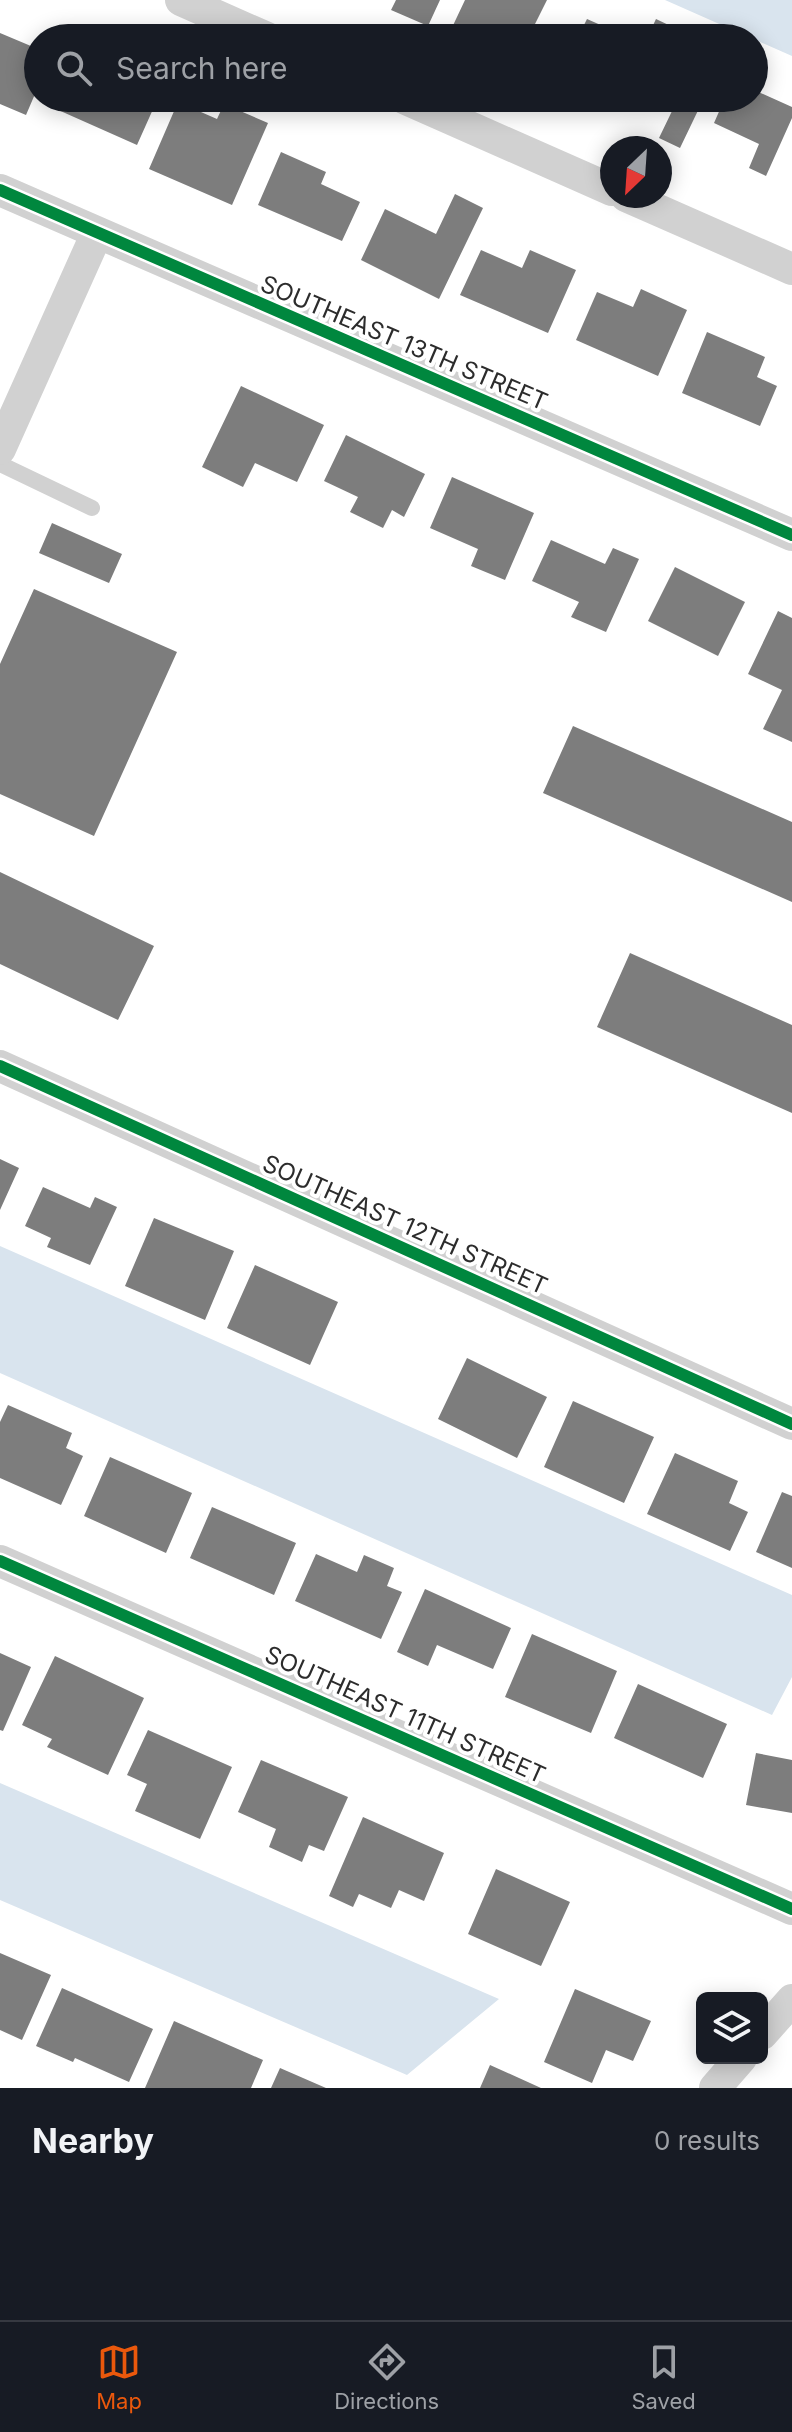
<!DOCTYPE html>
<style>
:root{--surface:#171b24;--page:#242831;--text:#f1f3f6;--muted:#9ea1a6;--line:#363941;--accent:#ea580c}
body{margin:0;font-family:Inter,sans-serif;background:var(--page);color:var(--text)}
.controls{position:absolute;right:24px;bottom:24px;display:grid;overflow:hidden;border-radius:12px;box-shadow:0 4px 20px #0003}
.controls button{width:72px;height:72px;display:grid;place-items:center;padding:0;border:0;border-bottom:2px solid var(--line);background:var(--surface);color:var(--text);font:40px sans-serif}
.compass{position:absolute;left:600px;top:136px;width:72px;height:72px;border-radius:50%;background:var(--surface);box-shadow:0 4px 20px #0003;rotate:205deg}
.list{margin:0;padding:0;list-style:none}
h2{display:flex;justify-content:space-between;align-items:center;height:104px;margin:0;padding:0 32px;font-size:34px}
h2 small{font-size:26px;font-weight:400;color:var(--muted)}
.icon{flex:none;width:44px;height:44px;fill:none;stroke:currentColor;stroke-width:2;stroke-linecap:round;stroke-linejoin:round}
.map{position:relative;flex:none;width:792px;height:2088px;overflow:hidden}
.search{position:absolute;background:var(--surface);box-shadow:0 4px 20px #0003;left:24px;right:24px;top:24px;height:88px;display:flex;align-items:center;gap:20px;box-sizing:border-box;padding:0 28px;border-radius:44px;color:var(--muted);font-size:30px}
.sheet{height:232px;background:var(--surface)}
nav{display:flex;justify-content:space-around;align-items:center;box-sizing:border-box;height:112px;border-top:2px solid var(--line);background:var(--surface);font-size:22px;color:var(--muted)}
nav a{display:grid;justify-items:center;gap:4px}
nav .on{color:var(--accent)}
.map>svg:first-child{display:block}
.water{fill:#d9e4ee}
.building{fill:#7d7d7d}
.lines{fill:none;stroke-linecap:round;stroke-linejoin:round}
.service{stroke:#d1d1d1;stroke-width:16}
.minor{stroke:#d1d1d1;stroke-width:32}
.cycleway-casing{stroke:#fff;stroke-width:17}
.cycleway{stroke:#00873e;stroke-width:12}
.labels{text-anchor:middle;stroke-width:8;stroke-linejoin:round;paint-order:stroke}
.street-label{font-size:24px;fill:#2c2c2c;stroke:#fff}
</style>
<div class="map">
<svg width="792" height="2088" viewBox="0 0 792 2088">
<rect width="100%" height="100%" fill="#fff"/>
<path class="water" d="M665,0H792V56Z
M0,1246L792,1595V1677L772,1715L0,1373Z
M0,1783L499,1999L407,2075L0,1900Z"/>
<path class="building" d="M396,0H440L428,26L391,10Z
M465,0H547L528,38H453L448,36Z
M587,19L630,38H548L554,24L579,35Z
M656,19L696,38H647Z
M0,33L38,49V87L26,115L0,104Z
M754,90L792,107V118L766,176L749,168L759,144L714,123L725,98H754Z
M50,98H158L137,145L47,105Z
M649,98H704L680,148L659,138L673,109Z
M178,102L217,119L224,104L268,123L232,205L149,169Z
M281,152L326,172L321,184L360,202L342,241L258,205Z
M455,194L483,208L439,299L361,260L385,209L436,234Z
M481,250L522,268L530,250L576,270L548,333L460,295Z
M641,289L687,310L658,376L576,340L597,292L633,307Z
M707,332L765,357L757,377L777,386L760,426L682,393Z
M241,386L324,425L297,482L255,463L243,487L202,467Z
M346,435L425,474L404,517L392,510L383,528L350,512L358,497L324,481Z
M452,477L534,513L505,580L471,566L478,549L430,528Z
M52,523L122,554L109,583L39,553Z
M551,540L605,564L613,548L639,559L606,632L571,617L579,602L532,581Z
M675,567L745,602L718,656L648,621Z
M34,589L177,652L94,836L0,794V664Z
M778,611L792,618V742L763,729L782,690L748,674Z
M573,726L792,822V902L543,793Z
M0,872L154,946L118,1020L0,964Z
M630,953L792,1025V1113L597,1027Z
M0,1159L19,1168L0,1210Z
M43,1187L90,1208L95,1197L117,1207L90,1265L47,1247L51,1238L25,1226Z
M154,1218L234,1251L205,1320L125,1286Z
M255,1265L338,1302L310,1365L227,1328Z
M467,1358L547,1397L517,1458L438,1419Z
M573,1401L654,1437L624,1503L544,1467Z
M8,1405L72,1433L66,1448L83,1456L61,1505L0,1478V1422Z
M675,1453L738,1481L729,1503L748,1512L730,1551L647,1514Z
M110,1457L192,1493L166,1553L84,1516Z
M782,1492L792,1496V1568L756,1552Z
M212,1507L296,1543L274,1595L190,1558Z
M316,1554L357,1572L364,1555L394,1568L387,1586L402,1592L381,1639L295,1601Z
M425,1589L511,1628L493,1669L437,1645L428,1666L397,1652Z
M532,1634L617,1671L591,1733L505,1697Z
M0,1653L31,1667L3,1731L0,1730Z
M55,1656L144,1698L108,1775L47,1747L52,1739L22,1725Z
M638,1684L727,1724L703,1778L614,1738Z
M148,1730L232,1767L200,1839L135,1811L147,1784L127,1775Z
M756,1753L792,1760V1813L746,1805Z
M261,1760L348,1797L324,1851L309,1845L302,1862L269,1847L276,1829L238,1812Z
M363,1817L444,1853L424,1901L399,1890L391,1908L359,1894L353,1907L329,1896Z
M496,1869L570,1902L541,1966L468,1934Z
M0,1953L51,1975L22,2040L0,2030Z
M62,1988L153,2029L129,2082L75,2058L73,2062L36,2046Z
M575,1989L651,2021L633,2061L606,2050L592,2083L544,2062Z
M174,2021L263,2060L251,2088H145Z
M490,2065L541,2088H480Z
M280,2068L326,2088H271Z"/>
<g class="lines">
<path class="service" d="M0,464L92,508"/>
<path class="minor" d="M181,0L267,38
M404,98L612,190
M0,190L792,535
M626,196L792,269
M0,449L97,233
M0,1066L792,1424
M0,1561L792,1909
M762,2034L792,2000
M715,2088L741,2058"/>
<g class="cycleway-casing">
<path id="cycleway" d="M0,190L792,535
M0,1066L792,1424
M0,1561L792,1909"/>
</g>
<use href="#cycleway" class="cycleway"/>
</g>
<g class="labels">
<g class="street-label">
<text transform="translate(404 343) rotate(23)" y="8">SOUTHEAST 13TH STREET</text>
<text transform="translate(405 1225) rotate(24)" y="8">SOUTHEAST 12TH STREET</text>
<text transform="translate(405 1715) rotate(24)" y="8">SOUTHEAST 11TH STREET</text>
</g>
</g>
</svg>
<div class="controls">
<button><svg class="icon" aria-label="layers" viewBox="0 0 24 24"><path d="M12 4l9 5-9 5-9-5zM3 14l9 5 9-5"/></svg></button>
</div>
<svg class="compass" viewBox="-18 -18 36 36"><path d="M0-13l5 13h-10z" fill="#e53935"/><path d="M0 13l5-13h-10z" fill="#9ea1a6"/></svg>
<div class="search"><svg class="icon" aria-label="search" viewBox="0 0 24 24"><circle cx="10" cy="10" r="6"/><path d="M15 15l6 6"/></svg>Search here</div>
</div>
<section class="sheet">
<h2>Nearby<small>0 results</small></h2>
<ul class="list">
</ul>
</section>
<nav>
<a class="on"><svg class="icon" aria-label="map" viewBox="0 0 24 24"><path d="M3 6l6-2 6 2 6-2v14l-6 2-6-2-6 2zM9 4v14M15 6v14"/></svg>Map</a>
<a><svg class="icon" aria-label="directions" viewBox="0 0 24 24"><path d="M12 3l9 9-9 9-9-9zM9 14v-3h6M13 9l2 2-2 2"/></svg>Directions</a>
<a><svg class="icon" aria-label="saved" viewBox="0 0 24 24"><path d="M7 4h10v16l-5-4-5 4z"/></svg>Saved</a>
</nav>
